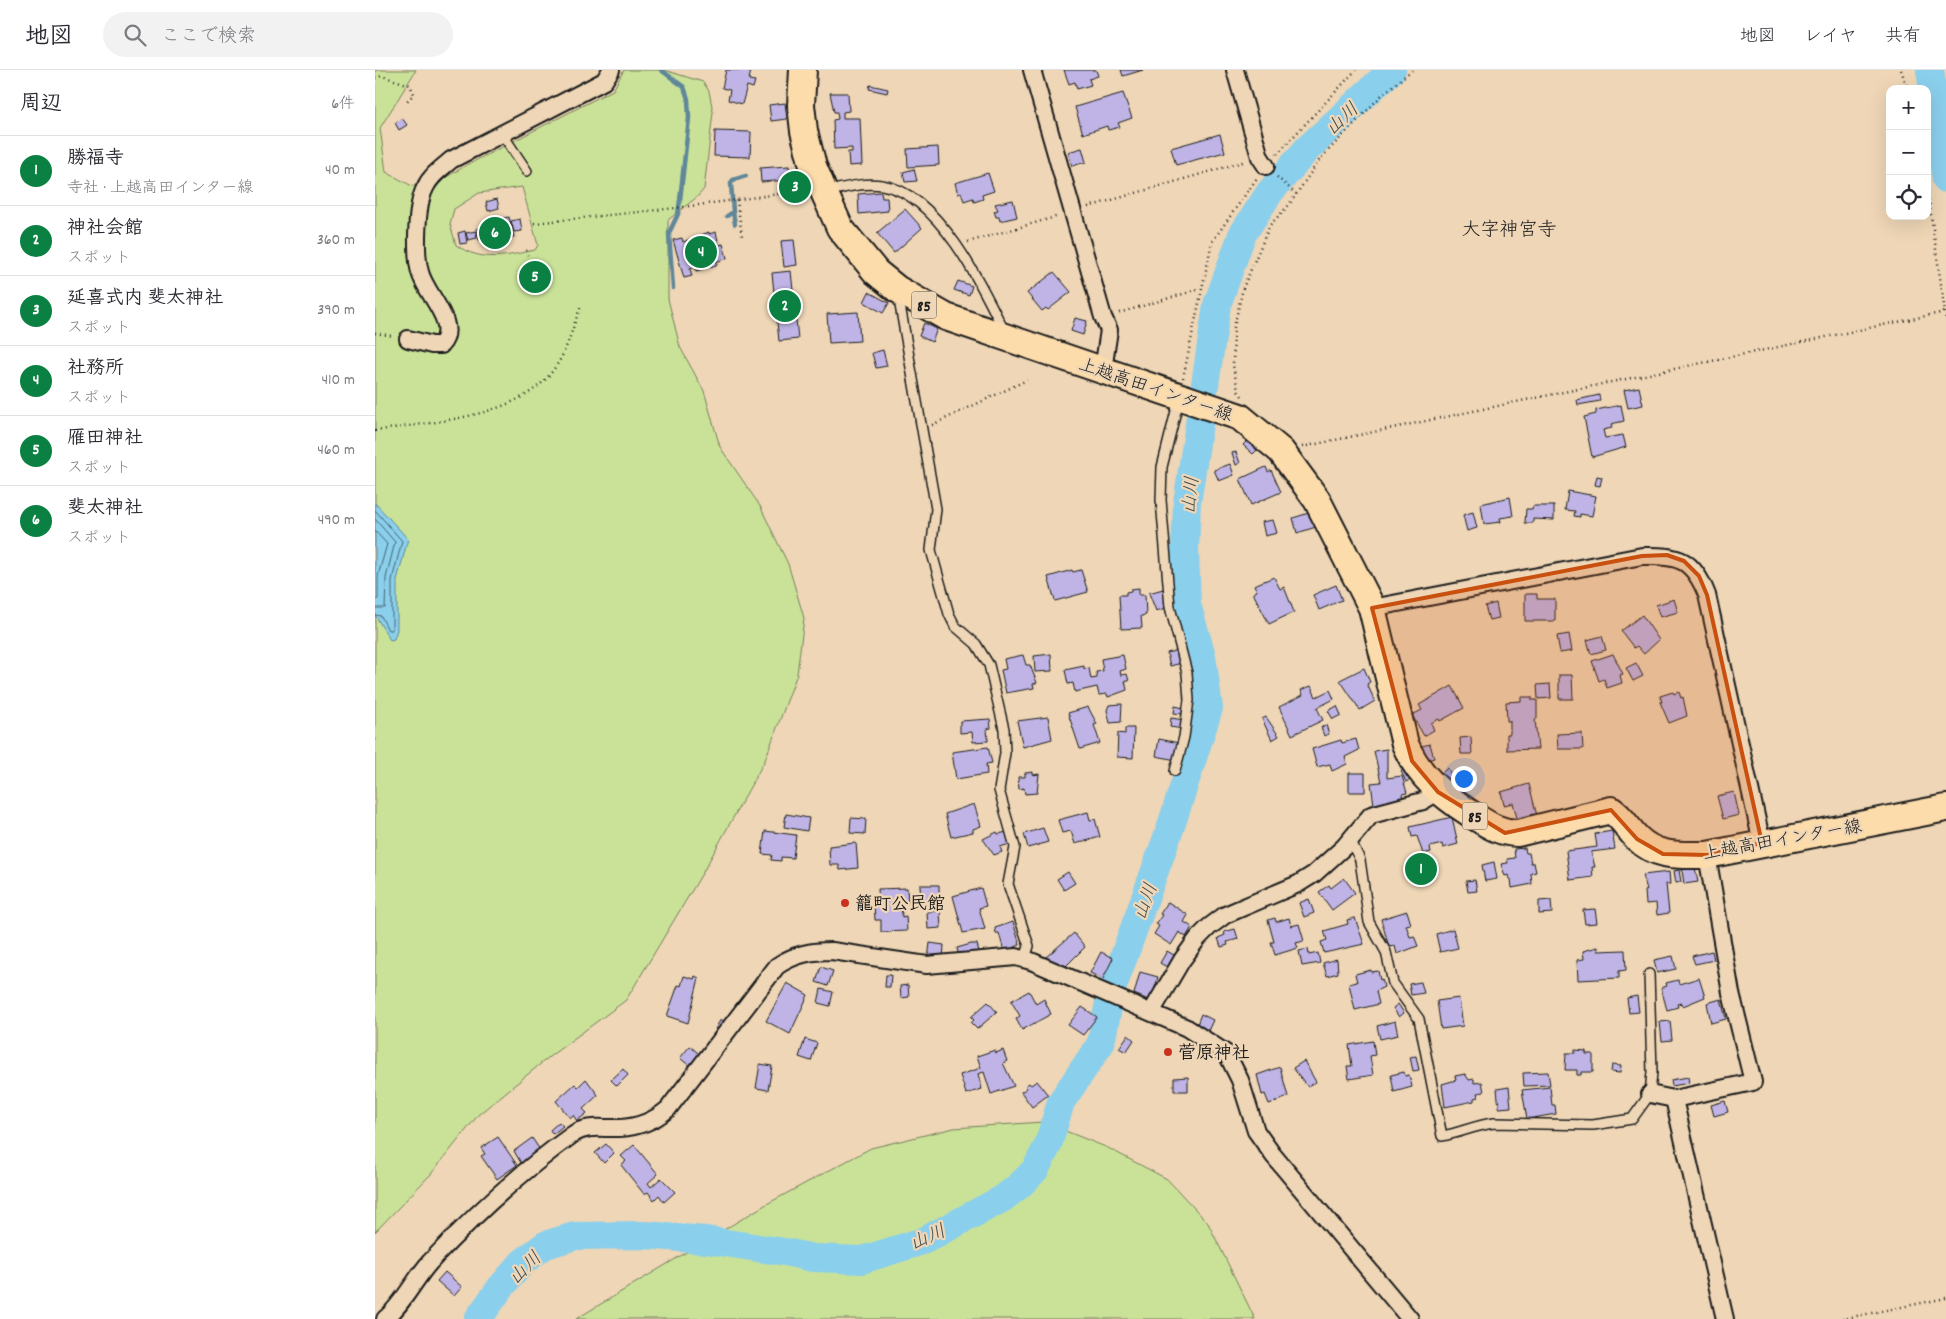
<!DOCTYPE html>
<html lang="ja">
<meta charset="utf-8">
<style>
:root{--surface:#fff;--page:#f2f2f3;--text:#2b2b33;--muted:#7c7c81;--line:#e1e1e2;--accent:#0b8043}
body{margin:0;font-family:Dekko,"Klee One",sans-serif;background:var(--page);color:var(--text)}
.controls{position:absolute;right:15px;top:15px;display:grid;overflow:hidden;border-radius:10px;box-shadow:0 5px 20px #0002}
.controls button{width:45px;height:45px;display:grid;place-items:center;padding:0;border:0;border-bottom:1px solid var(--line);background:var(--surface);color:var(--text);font:25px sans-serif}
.you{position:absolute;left:1088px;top:708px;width:18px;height:18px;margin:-12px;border:4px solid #fff;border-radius:50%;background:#1a73e8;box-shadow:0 0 0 8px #1a73e833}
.badge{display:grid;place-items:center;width:32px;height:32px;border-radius:50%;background:var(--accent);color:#fff;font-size:16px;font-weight:700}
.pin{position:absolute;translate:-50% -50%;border:2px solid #fff;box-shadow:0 1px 5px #0006}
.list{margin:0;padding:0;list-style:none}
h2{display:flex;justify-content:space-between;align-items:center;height:65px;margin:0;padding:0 20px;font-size:21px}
h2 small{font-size:16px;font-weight:400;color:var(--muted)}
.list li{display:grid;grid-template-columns:32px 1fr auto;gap:15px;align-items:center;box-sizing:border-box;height:70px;padding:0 20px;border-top:1px solid var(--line)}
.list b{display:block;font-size:19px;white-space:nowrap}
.list p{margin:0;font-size:16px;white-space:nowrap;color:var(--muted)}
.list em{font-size:16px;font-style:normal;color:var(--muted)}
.icon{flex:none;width:28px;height:28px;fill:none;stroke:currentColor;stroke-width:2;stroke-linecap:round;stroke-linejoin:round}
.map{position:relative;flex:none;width:1571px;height:1249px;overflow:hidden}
header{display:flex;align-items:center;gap:30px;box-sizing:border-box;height:70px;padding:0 25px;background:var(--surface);border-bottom:1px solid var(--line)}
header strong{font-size:24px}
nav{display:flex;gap:28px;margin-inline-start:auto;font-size:18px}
.search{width:350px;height:45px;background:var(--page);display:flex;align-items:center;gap:12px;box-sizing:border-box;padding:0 18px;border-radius:28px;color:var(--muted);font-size:19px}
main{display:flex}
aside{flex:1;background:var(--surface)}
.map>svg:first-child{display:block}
.green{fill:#cae298;stroke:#737f5a;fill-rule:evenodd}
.water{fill:#8acfec;stroke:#5e8799}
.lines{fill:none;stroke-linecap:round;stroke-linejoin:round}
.shore{stroke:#48646f;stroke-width:1}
.stream{stroke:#5e8799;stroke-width:4.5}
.river{stroke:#8acfec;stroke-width:28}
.building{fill:#bfb4e5;stroke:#1c1c1c}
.service-casing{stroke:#1c1c1c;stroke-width:12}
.minor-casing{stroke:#1c1c1c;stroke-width:20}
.primary-casing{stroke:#1c1c1c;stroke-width:30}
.path{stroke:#1c1c1c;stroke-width:2.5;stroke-dasharray:1 4;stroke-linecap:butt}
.service{stroke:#eed6b6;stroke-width:9}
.minor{stroke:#eed6b6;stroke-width:16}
.primary{stroke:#fddcac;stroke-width:26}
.marked{fill:#c9500e;fill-opacity:0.2;stroke:#c9500e;stroke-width:4;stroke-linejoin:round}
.poi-dot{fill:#c8321e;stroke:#eed6b6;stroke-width:2}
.labels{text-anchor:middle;stroke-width:4.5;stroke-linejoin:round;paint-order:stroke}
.shield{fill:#eed6b6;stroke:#5b544a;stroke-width:1}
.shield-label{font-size:16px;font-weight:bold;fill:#1c1c1c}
.street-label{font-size:18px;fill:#1c1c1c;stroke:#eed6b6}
.poi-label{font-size:18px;font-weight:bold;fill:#1c1c1c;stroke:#eed6b6;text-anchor:start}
.water-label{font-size:19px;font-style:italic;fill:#384950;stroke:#eed6b6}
.neighbourhood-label{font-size:19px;fill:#1c1c1c;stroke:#eed6b6}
</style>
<header>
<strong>地図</strong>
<div class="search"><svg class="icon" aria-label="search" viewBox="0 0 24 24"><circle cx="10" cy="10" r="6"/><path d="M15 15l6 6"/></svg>ここで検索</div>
<nav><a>地図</a><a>レイヤ</a><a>共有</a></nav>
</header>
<main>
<aside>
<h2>周辺<small>6件</small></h2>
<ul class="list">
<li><span class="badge">1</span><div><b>勝福寺</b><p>寺社 · 上越高田インター線</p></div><em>40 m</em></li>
<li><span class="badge">2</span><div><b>神社会館</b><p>スポット</p></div><em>360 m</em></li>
<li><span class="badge">3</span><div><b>延喜式内 斐太神社</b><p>スポット</p></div><em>390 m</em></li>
<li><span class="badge">4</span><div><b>社務所</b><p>スポット</p></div><em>410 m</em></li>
<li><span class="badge">5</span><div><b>雁田神社</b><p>スポット</p></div><em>460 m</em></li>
<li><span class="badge">6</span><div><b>斐太神社</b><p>スポット</p></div><em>490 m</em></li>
</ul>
</aside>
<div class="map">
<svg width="1571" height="1249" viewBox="0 0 1571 1249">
<rect width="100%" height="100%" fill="#eed6b6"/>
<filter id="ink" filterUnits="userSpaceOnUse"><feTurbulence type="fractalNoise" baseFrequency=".02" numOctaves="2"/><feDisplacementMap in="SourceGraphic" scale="10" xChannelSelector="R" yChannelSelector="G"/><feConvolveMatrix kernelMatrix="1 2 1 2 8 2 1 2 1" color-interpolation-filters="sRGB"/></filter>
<g filter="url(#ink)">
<path class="green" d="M0,0H41L5,58L11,102L37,116L63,112L92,95L238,20L249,0H289L328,12L334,21L338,42L329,119L322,127L293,150V229L305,277L329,321L345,377L385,436L413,494L429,548L422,604L390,690L328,802L251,930L174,987L104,1044L56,1104L0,1162ZM147,117L163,175L160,180C131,186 107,193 81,175L75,154L79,139L104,123Z
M668,1052L733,1078L792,1109L833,1153L880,1249H201L390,1135L496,1078L579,1058Z"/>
<path class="water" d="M0,433L33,469L22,510V560L19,569L15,570L0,545Z"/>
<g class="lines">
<path class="shore" d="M0,440L27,471L17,510V560H13L6,546L0,545
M0,449L20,472L11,508L10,538H0
M0,461L12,474L3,506V529L0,531"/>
<path class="stream" d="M286,0L309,17L313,29L314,48L305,130L303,144L294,163L298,218
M358,142L360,154
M352,146L358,142L356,113L358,110L371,106"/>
<path class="river" d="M1555,0L1571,109
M103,1249L126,1217L148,1192L170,1175L200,1166L270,1165L331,1170L410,1182L438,1188L487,1190L548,1171L627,1129L644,1116L660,1100L673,1075L686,1032L726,973L736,922L795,759L834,638L827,586L812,535L810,480L812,433L842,235L867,165L895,122L933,78L1017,0"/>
</g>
<path class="building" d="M351,0H376L374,10L380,11L378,18L372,16L367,34L353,30L355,20L347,18Z
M689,0H721L723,6L714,9L716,15L702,19L700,12L694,14Z
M746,0H768L748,6Z
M495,15L513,19L512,23L494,19Z
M455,23H473L474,41L468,42V48H485L487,95L474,96L473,82H477V78L459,79L458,50L463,49L462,42H459Z
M748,23L757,48L743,53L745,57L733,60L732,56L708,64L700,37Z
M410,33L412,49L396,51L394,35Z
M27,48L32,55L24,60L20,53Z
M340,61L376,62L375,87L339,86Z
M845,64L850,82L801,95L796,78Z
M563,77L564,95L533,97L532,79Z
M707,78L711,92L697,96L693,82Z
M414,96L415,110L386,112L385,98Z
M539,99L542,111L530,112L528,102Z
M613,103L619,121L607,125L608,129L599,132L598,128L589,131L586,123L583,124L580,113Z
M506,122L507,128H512L513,141L484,144L483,124Z
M122,129L124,138L113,141L111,132Z
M638,130L642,147L625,151L624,147H621L619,141L623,140L620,134Z
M530,139L547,158L519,183L502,163Z
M134,147L139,167L118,172L117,167L104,170L101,159L115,156L113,151Z
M145,149L147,161L139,162L136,151Z
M90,161L92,173L85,174L83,163Z
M101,161L102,168L93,170L91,163Z
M334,162V164L341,162L344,175L348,174L352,188L341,192L342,195L321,201V197L315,199L317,206L309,208L298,170L307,168L308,172Z
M419,170L422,195L409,197L406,171Z
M165,200L168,211L156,215L153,204Z
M416,201L423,269L404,271L397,203Z
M679,202L696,222L673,240L671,238L667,241L652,223Z
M583,211L597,216L594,225L579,220Z
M494,222L514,233L508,243L489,232Z
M483,242L485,271L454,273L452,244Z
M700,248L712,251L708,265L696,261Z
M549,253L562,259L557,272L544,266Z
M508,280L512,296L501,298L497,283Z
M1264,317L1268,335L1253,338L1249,320Z
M1224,325L1225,331L1203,335L1202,330Z
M1246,335L1249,351L1236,354L1237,358L1228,360L1230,368L1248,365L1251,377L1217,387L1209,347L1221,344V340Z
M874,369L884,378L878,384L868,375Z
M861,382L865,393L861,395L857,383Z
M855,394L859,405L844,411L839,400Z
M891,397L893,402L896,400L906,422L876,435L865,409Z
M1222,406L1227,407L1225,416L1220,415Z
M1193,421L1221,426L1217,446L1205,444V447L1199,446L1200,441L1190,440Z
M1135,427L1138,446L1125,448L1126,452L1109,454L1106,434Z
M1158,436H1179V450L1158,449V453H1150L1151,439H1157Z
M937,442L941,457L922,463L918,448Z
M1098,442L1102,458L1092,461L1088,445Z
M898,450L902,463L890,466L887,452Z
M697,500L698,502L706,500L713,522L680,531L673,507Z
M899,507L905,519L909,517L919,542L894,554L878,523L882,521L879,515Z
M961,515L967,530L944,540L938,525Z
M764,518V525H770L771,545L766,546L767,558L746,559L744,525H751V522L756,521V519Z
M788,519L792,531L789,532L791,538L781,541L774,523Z
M1150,524H1162V529H1180V551H1150Z
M1299,529L1303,542L1285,547L1281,535Z
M1121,533L1124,548L1114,550L1110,536Z
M1267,545L1284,570L1269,584L1262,576L1259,578L1246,561Z
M1194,564L1197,581L1185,583L1182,566Z
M1227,566L1231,580L1216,584L1212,570Z
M804,580L807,593L795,596L792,583Z
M676,584L677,601L660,602L659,586Z
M1238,584L1248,604L1245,605L1247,613L1232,618L1229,609L1224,611L1217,591Z
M648,585L651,595H655L662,613L658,614L659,618L631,623L626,600L631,599L629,589Z
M748,585L751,599L745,601L746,605L752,604L754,611H750L752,620L733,627L732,624L724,625L722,617L700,622L698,613L693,614L690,600L709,596V599L714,598L716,609L722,608L721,602L728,601L726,589Z
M1261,593L1268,606L1258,611L1251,598Z
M989,598L995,612L992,614L1000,631L985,640L965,610Z
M1184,605H1197L1198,629H1184Z
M1175,614L1176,628L1163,629L1162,615Z
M936,616L941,627L955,620L959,629L942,638L948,650L917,665L904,637L928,625L926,620Z
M1077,616L1089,638L1065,651L1064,649L1056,653L1059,660L1049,666L1037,645L1047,640L1044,635Z
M1298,622L1299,624L1304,622L1306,628L1308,627L1312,646L1294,653L1285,632H1287L1285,626Z
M1146,627H1157V630H1162V649H1160L1163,679L1132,680V664H1135V651H1132L1131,632L1146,631Z
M747,634L746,652L735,653L732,640L734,635Z
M800,636L809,638L808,644L799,643Z
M962,636L966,645L958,649L953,641Z
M713,637L722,654L719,655L725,673L705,679L693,643Z
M673,647L677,669L648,677L642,651Z
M891,647L904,666L897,670L887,649Z
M796,648L809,650L808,659L795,657Z
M615,649L616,658L612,659L613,671L598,672L597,662L585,663V651Z
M951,655L954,664L949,666L946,657Z
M750,658H759L758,688L742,687L743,663L750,664Z
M1207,663L1208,679H1183L1182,664Z
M1096,667L1097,684H1086L1085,668Z
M784,669L804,673L801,690L781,686Z
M981,669L984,680L970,687L972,694L957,701L955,694L942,697L937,679L966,670L967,673Z
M1055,674L1059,688L1047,692L1043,677Z
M613,677L617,693L611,694L612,704L581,709L577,682Z
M1012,679V708L1027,706L1032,723L1027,724L1028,731L999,735L996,713L1006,712L999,681Z
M1032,698L1037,709L1031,712L1026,701Z
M1073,698L1078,710L1081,708L1091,724L1079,731L1059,708Z
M658,702V705L664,704L662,723L650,724L649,718L644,719L643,707H650V703Z
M974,703H990V722H974Z
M1154,714L1162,746L1143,752L1138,733L1129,735L1126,722Z
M1359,722L1364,745L1348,749L1342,726Z
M599,734L606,756L598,759V762L576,767L570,744Z
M713,742L715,750L720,749L725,767L700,774L696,761L687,763L683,750Z
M411,744L434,748L432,761L409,757Z
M1077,747L1083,774L1068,778L1067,774L1055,777L1056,782L1048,784L1042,766L1037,767L1035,757Z
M476,748L491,749L490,764L475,763Z
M668,758L673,772L653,778L649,764Z
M390,761L421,765L418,788L406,787V791L396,790L397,785L387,784Z
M1237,761L1240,779L1216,782L1220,797H1217L1218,807L1195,810L1191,781L1222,777L1220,764Z
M622,762L623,764L632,762L635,774L625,777L627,782L619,785L608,769Z
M481,773L483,798L465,800L464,795H455L454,776Z
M1150,778L1151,783H1154L1156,793H1159L1161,802L1156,803L1157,814L1137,818L1136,809H1134L1133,805L1130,806L1126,794L1133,793L1132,789L1140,788L1139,779Z
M1119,792L1122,809L1110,811L1107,795Z
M1320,798L1323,812L1309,814L1307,800Z
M1304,800L1306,812L1301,813L1299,801Z
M693,802L700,813L689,820L682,809Z
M1294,802L1295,814H1291L1294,843L1282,845L1281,833L1271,834L1270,821L1272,820L1268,805Z
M969,808L980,823L957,840L944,822L954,815L956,818Z
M1100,810L1102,821L1093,822L1091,811Z
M545,815H564V827H555V831H546Z
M532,818L533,833H526L527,847L531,846L532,861L506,862V850H500L499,831H504L503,819Z
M606,818L611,836L604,838L610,859L588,863L578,826Z
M934,829L939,843L929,847L924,833Z
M1176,830L1177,843L1164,844V831Z
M793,832L813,845L809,852L817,857L811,867L804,862L796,875L779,864L784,856L781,854L787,845L785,844Z
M1220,839L1222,853L1210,854L1208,840Z
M565,841L566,858L553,859L552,842Z
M1032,841L1036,854L1031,855L1035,867L1039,866L1043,876L1022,884L1020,876L1014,877L1006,849Z
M900,848L901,852L914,848L916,856L924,854L929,871L921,873L923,878L900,885L896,872H899L893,850Z
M980,848L989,874L949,883L946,872L952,870L949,861L973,854L972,850Z
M638,852L645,875L629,881L624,863H621L620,858Z
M860,859L863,869L852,872L853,875L846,877L843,868L850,865L849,862Z
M1078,859L1083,878L1065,882L1061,864Z
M699,863L710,877L688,899L681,898L671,887Z
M555,873L569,875L568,890L553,889Z
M596,874H602L605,885L585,891L582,878Z
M1223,877V881L1250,880L1251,900L1244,901V908L1203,910L1202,890L1209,889L1208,881Z
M933,879L934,885L943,883L945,893L927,896L924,881Z
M792,881L804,888L797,900L785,893Z
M1337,881L1339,890L1320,894L1317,886Z
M726,882L738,888L728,909L715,903Z
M1298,886L1301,899L1282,903L1279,890Z
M962,889L963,903L952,906L948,893Z
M446,897L458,901L453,916L441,912Z
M996,900V902L1003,901L1005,910L1007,909L1009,917L1001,921L1004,934L980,940L974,914L982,912L980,904Z
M765,902L783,907L776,931L759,924Z
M511,905H516L515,917H510Z
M309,906L319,909L320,906L324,908L313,953L292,946L303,915L306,916Z
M1324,908L1330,927L1308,936L1307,933L1302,934L1303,937L1292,940L1286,918L1292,916L1291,913L1303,910L1304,914Z
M1046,912L1049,923L1036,925L1034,914Z
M412,913L433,925L415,964L391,951Z
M533,915L534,927L526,928L525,916Z
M446,919L458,922L455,936L443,933Z
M654,921L661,934L669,929L676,944L647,960L641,949L645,946L636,931Z
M1262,926L1264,942L1254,943L1252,928Z
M1084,928L1088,956L1066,959L1062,931Z
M1346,929L1351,949L1336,953L1332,933Z
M613,932L622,942L602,959L596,953L599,950L596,947Z
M1023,934L1029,943L1024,947L1018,938Z
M707,937L722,947L708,965L693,955Z
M826,944L838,950L832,963L821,957Z
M346,949L354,955L347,964L340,959Z
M1020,951L1023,965L1005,969L1002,956Z
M1295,951L1297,970L1287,971L1285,952Z
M753,965L759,970L751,982L744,978Z
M430,969L442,973L436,991L424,987Z
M998,971L1000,985L995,986L998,1005L974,1009L972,996H977L974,975Z
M315,976L331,990L321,1001L305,988Z
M620,980L621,983L628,980L632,991L628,993L639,1016L616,1024L609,1002L603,1004L607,1019L591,1024L585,1005L606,998L602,986Z
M1200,980L1211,981V984H1218V1002H1206V1005H1202V1000H1190L1191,983H1200Z
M1041,986L1044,1000L1038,1001L1035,987Z
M929,991L941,1012L933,1017L918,998Z
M385,994L397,996L393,1020L381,1018Z
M1237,995L1246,996L1245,1003L1236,1002Z
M905,997L913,1027L894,1034L890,1024L887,1025L882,1005Z
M248,999L253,1005L242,1016L236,1010Z
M1029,1002L1030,1006L1034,1005L1037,1017L1019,1022L1016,1005Z
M1173,1002L1175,1015L1149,1016L1148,1003Z
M1090,1004L1094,1010L1099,1009V1013L1107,1012L1109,1022L1102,1023L1103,1027L1099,1028V1031L1070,1037L1067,1014L1081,1010L1080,1006Z
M813,1007V1021H799V1008Z
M1313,1007L1314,1013L1297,1016L1296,1010Z
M211,1009L223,1025L208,1039L212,1043L202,1051L198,1045L195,1048L181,1031L200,1014L203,1017Z
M662,1011L673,1025L657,1037L646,1022L652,1018L650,1016L654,1013L656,1015Z
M1134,1017L1136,1037L1124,1038L1122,1019Z
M1175,1017L1177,1035H1180L1181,1044L1152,1049L1147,1020Z
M1350,1031L1353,1042L1339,1046L1336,1035Z
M184,1052L188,1056L178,1064L175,1060Z
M123,1067L142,1095L122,1109L106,1086L110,1084L106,1078Z
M157,1068L165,1080L146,1093L139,1081Z
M231,1074L239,1083L229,1093L220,1083Z
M259,1075L283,1104L273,1113L276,1117L286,1108L300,1122L289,1132L284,1125L279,1130L273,1122L269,1124L246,1095L251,1091L246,1086Z
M70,1202L87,1217L79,1226L62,1211Z"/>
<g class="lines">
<g class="service-casing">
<path id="service" d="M128,65L152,101
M450,122C469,118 488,112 507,115C563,124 607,215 629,261
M523,224L561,439L556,480L574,544L580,556L601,574L614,595L629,659L630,683L624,720L640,777L633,814L654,876L650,889
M800,701L809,667L814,630L812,603L795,537L786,430L787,397L804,329
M975,769L985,790L994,852L1011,882L1018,913L1044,949L1067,1066C1085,1063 1101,1055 1119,1053L1218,1055L1257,1049L1275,1024L1277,1002L1274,904"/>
</g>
<g class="minor-casing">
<path id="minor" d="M657,0L728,247L734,260L728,300
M860,0L885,87L891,96
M33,269L57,275H66C85,254 50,224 45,202C40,184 41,135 50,118C55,106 66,99 76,90L229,11L236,0
M997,538L1267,486C1304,485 1318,489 1332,525L1387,773
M777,941L807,890L823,868L834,857L850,845L923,814L939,804L969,777L996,745L1048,731L1063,722
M1275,1024L1299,1029L1378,1012L1356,923L1332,785
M1299,1029L1350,1249
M10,1249C28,1234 39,1210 55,1192C98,1146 146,1102 197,1065C212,1054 227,1059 245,1058C263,1057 279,1051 293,1039L402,896C420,884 436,881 457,881L552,895L641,887L656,891L812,958L852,984L865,1010L881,1061L898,1085L1035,1249"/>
</g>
<g class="primary-casing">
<path id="primary" d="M428,0L426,35L429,61L438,96L449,122L465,158L501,202L522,219L571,247L865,347L906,381L942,430L997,538L1030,674C1044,707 1067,725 1096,744C1112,754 1124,763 1143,763L1236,740C1247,747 1253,759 1262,768C1282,788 1306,785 1332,785L1571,738"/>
</g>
<path class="path" d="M1526,0L1533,19
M0,8L7,6L35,15L39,24L30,33
M902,84L981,0
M902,107L921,124
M362,130L367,166
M713,137L871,91
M159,153L301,138L426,121
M593,172L684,146
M151,180L153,185
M1570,242L1571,250
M744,243L825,219
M0,263L18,266
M808,308L837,172L882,108
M867,326L863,321L858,295L859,257L868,218L895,155L914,135L945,89L1007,25L1037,0
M557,355L652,310
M0,361C56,351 148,349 181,296C193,279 198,255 206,236
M927,377L1570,242L1552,117
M1467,1249L1571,1228"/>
<use href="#service" class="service"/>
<use href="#minor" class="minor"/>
<use href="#primary" class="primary"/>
</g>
</g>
<path class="marked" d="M1292,485L1309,491L1324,506L1332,525L1387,773L1332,785L1288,784L1262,769L1236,740L1130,763L1063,722L1037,691L997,538L1267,486Z"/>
<g class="poi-dot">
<circle cx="470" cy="833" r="5"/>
<circle cx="793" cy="982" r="5"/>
</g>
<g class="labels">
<g class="shield">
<rect x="536.5" y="221.5" width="25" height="27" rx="4"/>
<rect x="1087.5" y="732.5" width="25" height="27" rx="4"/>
</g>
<g class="shield-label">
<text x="549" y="241">85</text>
<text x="1100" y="752">85</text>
</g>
<g class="street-label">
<text transform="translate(781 319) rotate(19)" y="6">上越高田インター線</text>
<text transform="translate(1407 769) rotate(-10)" y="6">上越高田インター線</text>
</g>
<g class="poi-label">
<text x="480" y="839">籠町公民館</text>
<text x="803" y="988">菅原神社</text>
</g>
<g class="water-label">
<text transform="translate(966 48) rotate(-43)" y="7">山川</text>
<text transform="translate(814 425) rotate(-84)" y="7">山川</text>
<text transform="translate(769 831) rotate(-70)" y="7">山川</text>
<text transform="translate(552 1166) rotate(-24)" y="7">山川</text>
<text transform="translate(149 1197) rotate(-45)" y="7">山川</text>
</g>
<g class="neighbourhood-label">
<text x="1134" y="165">大字神宮寺</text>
</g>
</g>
</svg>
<div class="controls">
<button>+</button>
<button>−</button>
<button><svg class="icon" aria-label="locate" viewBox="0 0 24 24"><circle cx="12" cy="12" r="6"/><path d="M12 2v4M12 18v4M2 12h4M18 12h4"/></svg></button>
</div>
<div class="you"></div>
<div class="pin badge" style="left:1046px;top:799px">1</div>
<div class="pin badge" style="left:410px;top:236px">2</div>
<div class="pin badge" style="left:420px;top:117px">3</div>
<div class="pin badge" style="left:326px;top:182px">4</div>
<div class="pin badge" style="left:160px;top:207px">5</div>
<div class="pin badge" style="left:120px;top:163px">6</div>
</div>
</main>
